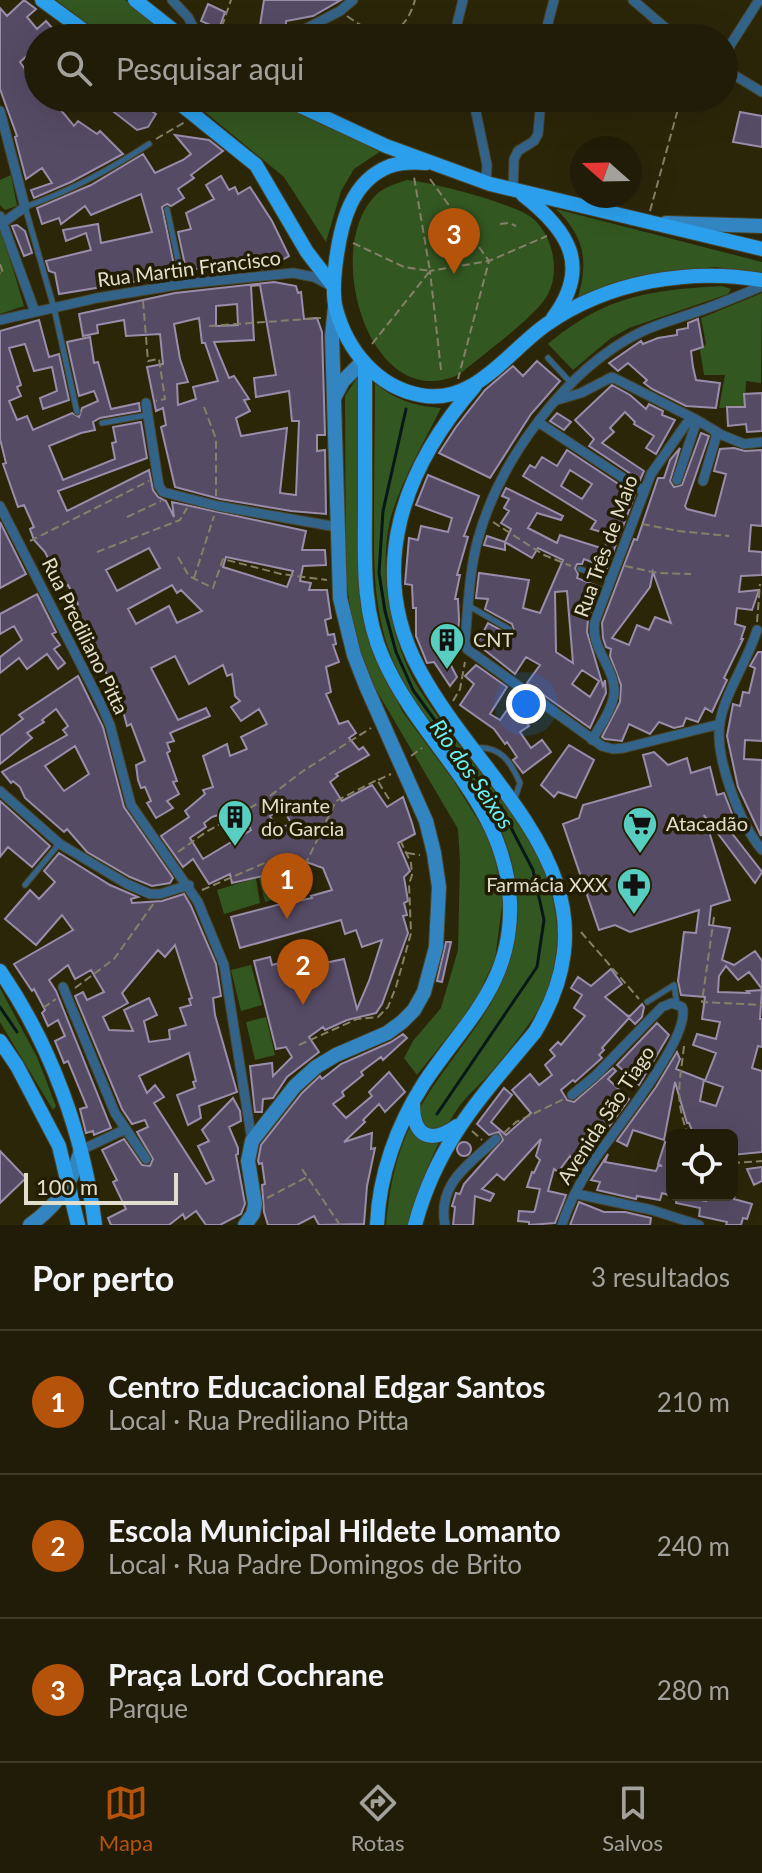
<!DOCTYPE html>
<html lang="pt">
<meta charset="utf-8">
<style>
:root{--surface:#211c07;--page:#2d2915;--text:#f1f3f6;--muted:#a2a19b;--line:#3e3a28;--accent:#b45309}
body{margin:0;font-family:Lato,sans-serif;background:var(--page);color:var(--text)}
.controls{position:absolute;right:24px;bottom:24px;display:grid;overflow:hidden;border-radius:12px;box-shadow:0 8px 32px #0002}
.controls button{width:72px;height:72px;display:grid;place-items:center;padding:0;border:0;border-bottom:2px solid var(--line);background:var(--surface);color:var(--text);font:40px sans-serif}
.compass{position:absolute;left:570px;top:136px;width:72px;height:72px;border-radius:50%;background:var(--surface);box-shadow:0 8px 32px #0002;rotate:290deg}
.scale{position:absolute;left:24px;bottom:20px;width:154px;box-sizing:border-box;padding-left:8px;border:4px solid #e1decd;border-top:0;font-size:22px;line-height:28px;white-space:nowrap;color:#e1decd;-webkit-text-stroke:6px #221c01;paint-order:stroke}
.you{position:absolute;left:526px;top:704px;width:28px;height:28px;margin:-20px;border:6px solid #fff;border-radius:50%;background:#1a73e8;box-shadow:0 0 0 12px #1a73e833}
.badge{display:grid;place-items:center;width:52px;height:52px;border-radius:50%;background:var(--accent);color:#fff;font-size:26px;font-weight:700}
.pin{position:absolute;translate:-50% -66px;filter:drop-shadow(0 2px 4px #0008)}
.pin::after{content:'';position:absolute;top:42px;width:28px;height:24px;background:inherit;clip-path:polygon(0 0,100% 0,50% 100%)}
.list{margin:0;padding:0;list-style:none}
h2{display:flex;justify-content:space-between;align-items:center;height:104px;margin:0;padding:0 32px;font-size:34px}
h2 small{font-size:26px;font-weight:400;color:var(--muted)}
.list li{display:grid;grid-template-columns:52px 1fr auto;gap:24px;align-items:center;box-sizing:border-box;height:144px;padding:0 32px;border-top:2px solid var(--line)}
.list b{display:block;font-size:30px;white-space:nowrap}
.list p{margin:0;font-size:26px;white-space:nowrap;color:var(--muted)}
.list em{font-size:26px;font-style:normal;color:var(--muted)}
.icon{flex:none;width:44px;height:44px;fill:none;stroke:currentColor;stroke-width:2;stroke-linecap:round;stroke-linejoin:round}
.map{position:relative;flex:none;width:762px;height:1225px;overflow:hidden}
.search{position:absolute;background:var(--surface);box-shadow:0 8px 32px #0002;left:24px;right:24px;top:24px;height:88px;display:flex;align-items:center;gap:20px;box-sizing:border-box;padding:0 28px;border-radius:44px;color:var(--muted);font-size:30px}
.sheet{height:536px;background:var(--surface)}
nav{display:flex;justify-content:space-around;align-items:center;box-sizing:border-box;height:112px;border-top:2px solid var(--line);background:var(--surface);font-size:22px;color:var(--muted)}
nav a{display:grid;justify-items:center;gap:4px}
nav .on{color:var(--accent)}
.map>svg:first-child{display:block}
.green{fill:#335721}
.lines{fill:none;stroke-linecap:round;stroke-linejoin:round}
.stream{stroke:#071819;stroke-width:3}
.building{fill:#564b65;stroke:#998dab;stroke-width:2;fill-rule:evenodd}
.lane-casing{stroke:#494328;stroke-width:7}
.street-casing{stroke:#494328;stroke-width:11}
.secondary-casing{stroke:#494328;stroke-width:16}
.primary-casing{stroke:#494328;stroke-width:16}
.path{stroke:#858069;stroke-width:2;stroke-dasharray:8 4;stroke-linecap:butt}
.lane{stroke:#336388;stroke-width:5}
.street{stroke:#336388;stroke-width:9}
.secondary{stroke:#3285c0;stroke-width:14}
.primary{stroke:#2b9feb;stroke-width:14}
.labels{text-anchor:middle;stroke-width:7;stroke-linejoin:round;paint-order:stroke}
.street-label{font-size:20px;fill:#e1decd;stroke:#221c01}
.poi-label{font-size:20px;fill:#e1decd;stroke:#221c01;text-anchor:start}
.water-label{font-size:22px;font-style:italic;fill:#6af0f8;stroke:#221c01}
</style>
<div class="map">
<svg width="762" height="1225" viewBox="0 0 762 1225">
<rect width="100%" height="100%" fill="#2c2609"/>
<path class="green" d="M56,0H125L174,38H107Z
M188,98H274L381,151L354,169L341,191L326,242L284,177Z
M344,98H383L379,112Z
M11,175L17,206L5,210L0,205V180Z
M407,180C431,182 512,203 531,217C553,234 561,272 547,296C533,319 482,355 460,374C371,417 322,252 374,197C383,187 395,184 407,180Z
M556,209L762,262V273L715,267L650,274L577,300C589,262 585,237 556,209Z
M0,225L24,306L0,314Z
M722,286L731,289L728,294L629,328L611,338L573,370L548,344C605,296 650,290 722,286Z
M762,293L761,383L746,381L745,407L719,408L725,375H704L700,350L706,344L701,318Z
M357,378L361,610L374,652L402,711L453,780L491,841L503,898L495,959L474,1004L417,1075L404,1058L413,1041L441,1008L458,950L460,862L458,829L368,676L354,628L346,583L345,396Z
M375,383C395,400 415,406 441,408C424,442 404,476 392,513C377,564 390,643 419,689C445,729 477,767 506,806C534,843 559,891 557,939C557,953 551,987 545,999C537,1016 504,1057 491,1072C481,1084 467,1095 458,1108C440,1134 415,1194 409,1225H386C389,1192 394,1162 408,1131C446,1047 525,1000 517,896C510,789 424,743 390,653C372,604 374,556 374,504C374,464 375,423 375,383Z
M296,870L301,892L265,902L259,878Z
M256,878L260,903L224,914L217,890Z
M251,965L262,1005L241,1011L231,970Z
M0,988L37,1057L56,1106L53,1110L0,1022Z
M266,1017L275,1055L255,1060L246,1022Z"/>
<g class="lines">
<path class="stream" d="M406,409L383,511L379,573L385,611L396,652L413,690L507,820L533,870L544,920L537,967L437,1114
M0,1007L17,1032"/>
</g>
<path class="building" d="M24,0L36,9L27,17L37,29L46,21L61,38H38V46L20,62L38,88V98H51L74,126L78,121L97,134L100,131L123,154L71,182L34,198L31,190L52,183L42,168L26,179L15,137L17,136L0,89V8L7,16Z
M264,0H341L313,16L286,21V28L258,38Z
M208,4L225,12L219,29L201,21Z
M96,98H133L156,114L148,127L137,130Z
M740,112L762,116V147L733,142Z
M175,135L209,140L223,151L191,175L194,178L178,189L184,198L171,206L167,204L162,207L176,275L59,294L55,273L49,271L46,261L91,250L86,233L66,241L63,230L98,224L101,243L152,232L141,194L91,215L85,206L61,224L59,218L42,224L37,208L91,185L143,154L155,173L183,160L191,154Z
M221,176L229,190L235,187L238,194L250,187L272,221L289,256L268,268L237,271V265L186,270L178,232L191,229L186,213L214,199L206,185Z
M17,225L25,231L32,253L24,256L12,226Z
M274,282L296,286L298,293L301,292L304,319L317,318L322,332L325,435H317V451L325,450L326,514L291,511L220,499L175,487L161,427L166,425L163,408L156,411L147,367L163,364L160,334L126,336L124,320L97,325L98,333L83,336L79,314L175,293ZM260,285L276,375L254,378L256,397L289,391L292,421H299L296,495L280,493L287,428L241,436L236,418L250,411L244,400L249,399L234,376L229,378L214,342L254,340L251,286ZM237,304L238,325L216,326V306ZM199,318L202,343H205L218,381L193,387L196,399L178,405L177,384L188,382L180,359L174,324Z
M698,319L703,347L691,351L693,367L696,380L720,383L716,408L686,406L652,389L644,383L647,380L628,363L618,371L609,363L641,341L643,344L658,338L677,335V330L688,328V323Z
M39,320L49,357L59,354L69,400L43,409L40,398L57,391L52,367L34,371L25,344L9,348L21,385L17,387L21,396L9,401L17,420L27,416L33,430L72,413L79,417L82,408L98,401L94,391L79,396L67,342L90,337L94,363L98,362L111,409L139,403L140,411L100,418L93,422L95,430L81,433L49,446L63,480L115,459L112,443L116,442L113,427L141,422L147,458L58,491L67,511L149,470L153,490L158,497L166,501L174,517L172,502L306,531L302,550H325L326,565L303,566L300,581L311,583L309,590H327L331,618L325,620L328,635L334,634L336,644L333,645L339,662L326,667L331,692L326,694L339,724L348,721L356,733L349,738L359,750L363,747L369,755L336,774L338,776L330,782L342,801L372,785L387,807L403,797L412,823L415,834L398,843L410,871L404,877L408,901L404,903L407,915L403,916L408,933L382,1004L376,1013L347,1020L325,1030L323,1027L309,1037L319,1052L287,1077L273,1098L263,1099L262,1112H255L250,1066L272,1063L273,1076L292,1057L286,1047L276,1049L254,961L270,957L272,965L312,954L315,965L344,959L357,1009L369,981L382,940L362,947L356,930L345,934L341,920L240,948L231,917L281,904L312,898L311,896L332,890L323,868L298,859V868L232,883L230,874L209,884L193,859L183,867L161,836L189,817L185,811L205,794L203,790L213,787L203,756L227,744L230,756L247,749L241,737L267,724L259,709L241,721L231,707L240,701L235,696L232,674L227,676L223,665L189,684L175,656L151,668L178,720L206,708L210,716L170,733L174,741L167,743L170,751L167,753L177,781L173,782L179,794L167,801L173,808L156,818L147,803L151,801L145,787L141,788L138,780L136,765L145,761L131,724L127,726L123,711L126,710L97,656L92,658L89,650L93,648L74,606L78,604L68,585L65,587L59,573L56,575L45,552L34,540L30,529L34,527L24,505L18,507L3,464L6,463L0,439V331ZM149,548L160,568L117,591L106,570ZM226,557L293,571L287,587L223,567ZM172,585L177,593L181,590L202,611L177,623L169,606L136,624L128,609ZM240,808L251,830L203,859L190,838L206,827L204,823L212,817ZM283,808L292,825L276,827L270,816Z
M537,361L560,381L531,414L490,478L439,453L456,427L485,390L513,366L523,376Z
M612,385L630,395L646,409L649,404L663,411L662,415L675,420L656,454L646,448L654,436L634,424L635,422L625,412L610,428L614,432L602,443L644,471L640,480L589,446L594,439L575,420Z
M762,393V431L747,432L746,424L728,426L727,407H745L744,394Z
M557,413L571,422L564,430L550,421Z
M701,433L709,436L685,506L687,509L715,516L726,474L714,471L720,449L734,448L745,451L762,450V526L751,525L749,551L762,552V575L741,576L739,592L759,590L752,610L737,608L735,624L745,627L741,639H743L724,678L727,680L712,712L705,708L698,722L686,718L683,726L674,728L659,722L650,734L629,724L622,741L605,739L602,737L620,702L621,685L610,656L611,649L606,647L603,638L602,623L634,539L637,540L658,478H664L670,460L680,448L670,481L674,487L682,485ZM653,572L671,623L655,617L649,630L637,625L629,645L612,638L650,587Z
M567,450L635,495L607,568L584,559L582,564H577L575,568L578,574L577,578L600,587L588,619L587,632L603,686L605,680L606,693L590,728L527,683L540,665L526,657L515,674L473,641V636L479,640L488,623L508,634L514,630L512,624L485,609L488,599L476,598L479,573L529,580L523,608L540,613L563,560L538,548L532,558L505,542L511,529L501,523L509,511L504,508L509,499L502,496L506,488L563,516L561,520L537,513L528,528L557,543L560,535L604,549L608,534L591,529L596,521L523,476L530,465L535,468L542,457L557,466ZM570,470L592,484L582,499L561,486ZM567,591L573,663L556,652L555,592ZM582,670L599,681L590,697L572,684Z
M428,475L479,496L464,536L468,537L457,575H460L455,599H458L459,620L458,632H454L455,657L447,658L457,677L450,686L434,662L427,663L416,636V608H413L412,585L405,584L409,538L418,540L421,526L448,532L452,518L416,505Z
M0,522L26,574L0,588Z
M487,536L505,542V550L484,545Z
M37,594L56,632L52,634L60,645L54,649L65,663L58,669L47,654L27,669L19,658L0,673V657L22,640L14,626L0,634V614Z
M758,652H762V741L745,740L744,759L762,760L761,836L738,787L727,736L733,704L740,706L743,692L749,693L755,668L750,666Z
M476,665L507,687L490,714L500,720L512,703L529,726L520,732L531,748L542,740L551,752L523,773L513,760L517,757L507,742L505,744L494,729L460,705L474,684L465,676Z
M78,676L103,727L124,807L173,878L170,883L152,886L130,877L87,852L67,829L64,832L25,798L20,787L13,781L11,783L2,772L67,735L63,730L68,726L56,709L42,720L44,722L27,733L32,738L0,764V736L23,719L19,715ZM75,746L89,774L64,791L45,766Z
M569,745L594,760L576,798L558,792L554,797L541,785Z
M654,752L668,765L687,758L691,773L710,767L717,795L724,793L738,829L731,832L762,872L755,883L704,815L730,900L711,906L709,925L730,928L722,960L734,965L755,951L762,961V989L749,972L738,980L726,966L719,976L718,992L749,993L747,991L762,990L760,1019H762V1047L758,1046L752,1068L762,1071V1152L732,1155V1135H694L689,1123H687L675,1082L664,1140L633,1130L627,1146L617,1141L656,1087L677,1052L680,1059L676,1069L704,1080L700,1101L716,1106L723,1087L705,1081L716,1053L693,1045L697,1034L716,1039L720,1022L702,1019L705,997L681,995L678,981L684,932L696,933L699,910L630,932L615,925L599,930L563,824L579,818L583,805L651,786L643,755Z
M0,801L50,846L32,867L8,847L0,857Z
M59,853L110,885L138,897L131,899L132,903L162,901L184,894L191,906L216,964L221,996L213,998L215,1015L237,1092L199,1106L201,1118L188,1125L177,1095L195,1088L193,1082L196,1081L189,1053L139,1076L147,1093L155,1085L164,1097L154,1103L206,1184L214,1180L198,1146L209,1141L202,1130L233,1098L240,1111L241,1121L229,1127L238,1148V1154L236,1155L245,1204L241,1214L220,1225H206L196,1211L185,1219L183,1214L169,1225H111L108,1218L126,1209L113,1182L117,1180L102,1150L124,1139L142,1165L150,1166L153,1159L137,1132L148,1127L145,1120L132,1124L122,1109L75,996L83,992L87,1000L104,992L91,970L75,979L68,965L49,980L56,991L111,1128L94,1135L93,1131L86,1133L80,1109L87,1107L68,1061L64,1063L55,1041L65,1036L58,1020L48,1026L42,1013L45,1010L34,989L32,991L14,964L73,930L62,915L36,945L5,919L30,890L39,899L55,882L44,871ZM175,945L192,998L189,999L191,1005L180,1008L186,1025L169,1030L170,1039L149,1042L144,1021L157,1015L149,998L124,1010L133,1031L109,1030L103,1017L128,1003L122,993L158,950L165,957Z
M446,942H451L442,982L437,981Z
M611,969L622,984L605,997L629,1017L626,1015L630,1016L642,1004L644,1007L642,1017L635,1024L629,1018L602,1048L604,1050L599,1055L602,1058L575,1082L573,1080L561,1090L567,1100L574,1102L613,1068L616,1071L608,1079L629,1099L590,1153L575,1164L570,1156L558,1172L554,1169L548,1191L566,1195L555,1223L529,1225V1222L518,1221L519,1211L534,1212L535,1210L540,1189L527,1187L532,1172L534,1173L540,1160L536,1156L541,1139L504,1180L497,1174L482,1189L494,1194L490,1201L475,1196L473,1225H453L455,1207L452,1206L456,1193L460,1194L464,1184L503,1140L499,1132L489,1135L477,1124L504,1088L512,1095L491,1122L506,1135L531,1113L512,1090L530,1074L539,1085L552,1075L545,1065L555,1056L550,1050L558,1042L561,1045L585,1016L574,1008L582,995L571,988L578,977L591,986Z
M657,1023L669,1035L639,1085L617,1065Z
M403,1034L407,1038L383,1060L381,1057L361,1072L363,1075L342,1092L344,1096L333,1104L346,1118L372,1096L369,1092L389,1072L405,1092L385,1112L379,1104L363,1120L365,1122L344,1142L372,1133L371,1149L375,1148L367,1186L364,1224L319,1225L314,1216L297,1225H268L264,1212L262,1185L265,1184L262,1163L259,1164L258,1161L261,1145L302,1093L320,1076L322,1079L341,1064L391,1042Z
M665,1142L672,1145V1196L662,1193L660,1200L637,1196L636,1199L597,1190L600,1182L591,1180L608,1154L605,1162L656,1171L658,1166H662L658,1164Z
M457 1149a7 7 0 1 1 14 0a7 7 0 1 1-14 0Z
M0,1151L26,1178L0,1203Z
M762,1167V1181L754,1185L747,1169Z
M677,1195L706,1201L707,1195H735L734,1199L752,1204L747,1219L743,1218L741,1225H726L727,1222L699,1216L700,1208L676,1203Z
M579,1202L604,1212H625L651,1218L650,1225H570Z"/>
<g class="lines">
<g class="lane-casing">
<path id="lane" d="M167,209L183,283
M548,358L571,383
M77,412L54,308L25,207C70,191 108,171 149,144
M102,423L147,415
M580,569L610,580
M469,606L509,629
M475,748C500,745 511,762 520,783L514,801
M25,885L59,844
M647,1002L674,985L677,1004"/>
</g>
<g class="street-casing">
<path id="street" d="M172,0L188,17L199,38
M633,0L677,38
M288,38L340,11L353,0
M459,38L457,24L463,0
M544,38L554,0
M724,55L759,0
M724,69L762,92
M473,98L487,165L486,182
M0,111L25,207L4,222
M513,191L514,159L518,151L534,141L538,134L541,98
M0,216L35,312
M0,320L97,298L183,284L293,273L314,277L331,286
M557,400L581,393L612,377L697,420L722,435L744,444L762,442
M146,403L159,486L163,492L218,506L337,527
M538,422L643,491
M677,480L697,420
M703,481L717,434L714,431
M0,506L100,702L110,725L131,805L198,902L224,965L252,1141
M757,630C748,660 725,693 720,722C714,757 740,824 762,850
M720,724L624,748L613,749L602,746L467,649L465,642C468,608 469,572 478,539C500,459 567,368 641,332C660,323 680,318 699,311C720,304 741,295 762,286
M592,740C600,726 612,710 614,694C617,669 589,648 595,621L651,474L691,417
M0,791L60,844L127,884L150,894H160L189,885
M63,987L115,1113L146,1159
M81,1150L126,1129
M577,1194L652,1210L699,1225
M445,1225C437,1183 469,1165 496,1139
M562,1225C569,1202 582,1179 595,1159C613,1132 693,1035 682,1007L672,1003L662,1007L595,1076L572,1095"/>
</g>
<g class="secondary-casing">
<path id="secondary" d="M666,223L762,226
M334,398L343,381L362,362
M30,1225C59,1204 71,1184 81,1150
M245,1225L253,1214L255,1204L248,1161L252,1141L295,1086L316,1067L336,1055L387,1033L402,1022L414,1010L424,992L436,947L439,887L434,853L426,821L366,686L354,655L340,598L332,336L335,307"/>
</g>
<g class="primary-casing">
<path id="primary" d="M42,0L94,38
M135,0L183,38
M173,98L256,165L307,252L334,287
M283,98L386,146L490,184L762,249
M426,163C415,162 402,162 390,166C351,181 341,223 336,261C334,276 332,294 336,309C347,350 377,387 420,395C474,406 508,351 547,324C609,281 689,268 762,280
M523,195C568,230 592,266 553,318
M365,364C365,410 365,457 365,503C365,556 361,609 383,658C421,745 505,800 510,902C513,984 465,1021 424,1083C397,1125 379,1175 377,1225
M0,971C51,1045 84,1136 95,1225
M0,1041L17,1066L59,1146L78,1225
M413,1103C413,1136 429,1145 457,1126
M415,1225C437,1142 482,1096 535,1032C627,878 484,790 419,669C365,568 405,466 475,386"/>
</g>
<path class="path" d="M347,16C377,38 403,42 415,0
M218,38L231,0
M550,103L564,102L570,98
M156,139L185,122
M430,179L489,261L458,379
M650,211L681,98
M500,224L509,223L516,226
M353,243L404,267L430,271
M0,264L3,273H0
M143,301L148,361L159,359L165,399L156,401
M209,326L321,318
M372,344L430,271L414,177
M441,370L430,271L489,261L547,236
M204,407L216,439V496
M127,517L161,501
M493,522L544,555L571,566
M642,524L679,531L729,536
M30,541L149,481
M97,552L180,520L187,508
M178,557L189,576L213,588L223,559L281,574L327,580
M625,566L657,573L691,574
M194,578L214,516
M757,622L760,584
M453,701L460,689L465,662
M411,756L422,748
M378,780L391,774
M178,852L206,832L266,799L303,771L371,728
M407,853L420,855
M202,890L274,859L306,863L336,801L377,780L389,799
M714,917L702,1002L762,1005
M581,932L639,999
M75,988L114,959L154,903
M43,1008L56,999
M299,1045L357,1019L378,1017L388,1007L396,987L411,933L409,884L412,875L411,863L401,842
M684,1046C680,1084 674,1097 688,1135
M472,1131L482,1140
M504,1133L516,1122L564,1099
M732,1163L762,1161
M302,1169L340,1225
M267,1198L307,1177"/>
<use href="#lane" class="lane"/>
<use href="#street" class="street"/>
<use href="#secondary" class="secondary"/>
<use href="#primary" class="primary"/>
</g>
<defs>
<g id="building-pin" transform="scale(1.8)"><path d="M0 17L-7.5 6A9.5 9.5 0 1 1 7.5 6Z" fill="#58cec0" stroke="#221c01"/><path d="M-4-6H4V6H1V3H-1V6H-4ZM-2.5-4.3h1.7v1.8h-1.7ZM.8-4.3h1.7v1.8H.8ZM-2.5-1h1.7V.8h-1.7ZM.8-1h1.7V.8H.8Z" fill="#111"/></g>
<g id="supermarket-pin" transform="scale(1.8)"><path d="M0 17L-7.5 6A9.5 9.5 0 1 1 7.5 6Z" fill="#58cec0" stroke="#221c01"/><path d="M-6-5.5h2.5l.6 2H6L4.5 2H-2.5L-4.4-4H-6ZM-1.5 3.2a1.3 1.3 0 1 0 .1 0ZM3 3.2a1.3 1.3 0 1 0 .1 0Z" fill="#111"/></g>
<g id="pharmacy-pin" transform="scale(1.8)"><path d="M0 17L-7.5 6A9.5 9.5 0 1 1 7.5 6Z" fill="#58cec0" stroke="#221c01"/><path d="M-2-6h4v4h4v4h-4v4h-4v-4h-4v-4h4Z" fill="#111"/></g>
</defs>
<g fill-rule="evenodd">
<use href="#building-pin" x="447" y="640"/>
<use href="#building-pin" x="235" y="817"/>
<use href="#supermarket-pin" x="640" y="824"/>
<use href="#pharmacy-pin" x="634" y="885"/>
</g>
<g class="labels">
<g class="street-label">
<text transform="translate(189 269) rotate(-7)" y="7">Rua Martin Francisco</text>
<text transform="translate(606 546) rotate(-70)" y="7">Rua Três de Maio</text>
<text transform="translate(85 636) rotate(64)" y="7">Rua Prediliano Pitta</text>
<text transform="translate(606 1115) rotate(-57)" y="7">Avenida São Tiago</text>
</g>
<g class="poi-label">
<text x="473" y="647">CNT</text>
<text x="261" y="813">Mirante<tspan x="261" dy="23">do Garcia</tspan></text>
<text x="666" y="831">Atacadão</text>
<text x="608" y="892" text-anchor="end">Farmácia XXX</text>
</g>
<g class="water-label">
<text transform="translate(472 774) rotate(55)" y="8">Rio dos Seixos</text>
</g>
</g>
</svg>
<div class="controls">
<button><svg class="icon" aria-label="locate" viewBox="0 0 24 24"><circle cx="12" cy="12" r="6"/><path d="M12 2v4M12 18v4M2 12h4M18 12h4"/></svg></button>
</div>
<svg class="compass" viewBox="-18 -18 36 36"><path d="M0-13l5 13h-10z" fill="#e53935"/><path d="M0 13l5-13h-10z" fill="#a2a19b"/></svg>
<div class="scale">100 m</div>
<div class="you"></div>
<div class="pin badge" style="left:287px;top:919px">1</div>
<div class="pin badge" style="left:303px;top:1005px">2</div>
<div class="pin badge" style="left:454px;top:274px">3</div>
<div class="search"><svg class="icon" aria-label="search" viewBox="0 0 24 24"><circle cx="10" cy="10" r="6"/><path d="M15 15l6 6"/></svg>Pesquisar aqui</div>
</div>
<section class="sheet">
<h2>Por perto<small>3 resultados</small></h2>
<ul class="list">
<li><span class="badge">1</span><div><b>Centro Educacional Edgar Santos</b><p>Local · Rua Prediliano Pitta</p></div><em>210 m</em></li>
<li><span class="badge">2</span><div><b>Escola Municipal Hildete Lomanto</b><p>Local · Rua Padre Domingos de Brito</p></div><em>240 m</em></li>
<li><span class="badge">3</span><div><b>Praça Lord Cochrane</b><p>Parque</p></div><em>280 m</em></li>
</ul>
</section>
<nav>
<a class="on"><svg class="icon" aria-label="map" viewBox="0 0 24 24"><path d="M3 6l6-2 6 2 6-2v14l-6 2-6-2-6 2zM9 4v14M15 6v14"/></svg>Mapa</a>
<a><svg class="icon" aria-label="directions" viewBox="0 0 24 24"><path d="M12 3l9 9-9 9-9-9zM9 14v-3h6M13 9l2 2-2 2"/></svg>Rotas</a>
<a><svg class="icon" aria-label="saved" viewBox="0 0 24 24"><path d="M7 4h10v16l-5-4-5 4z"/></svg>Salvos</a>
</nav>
